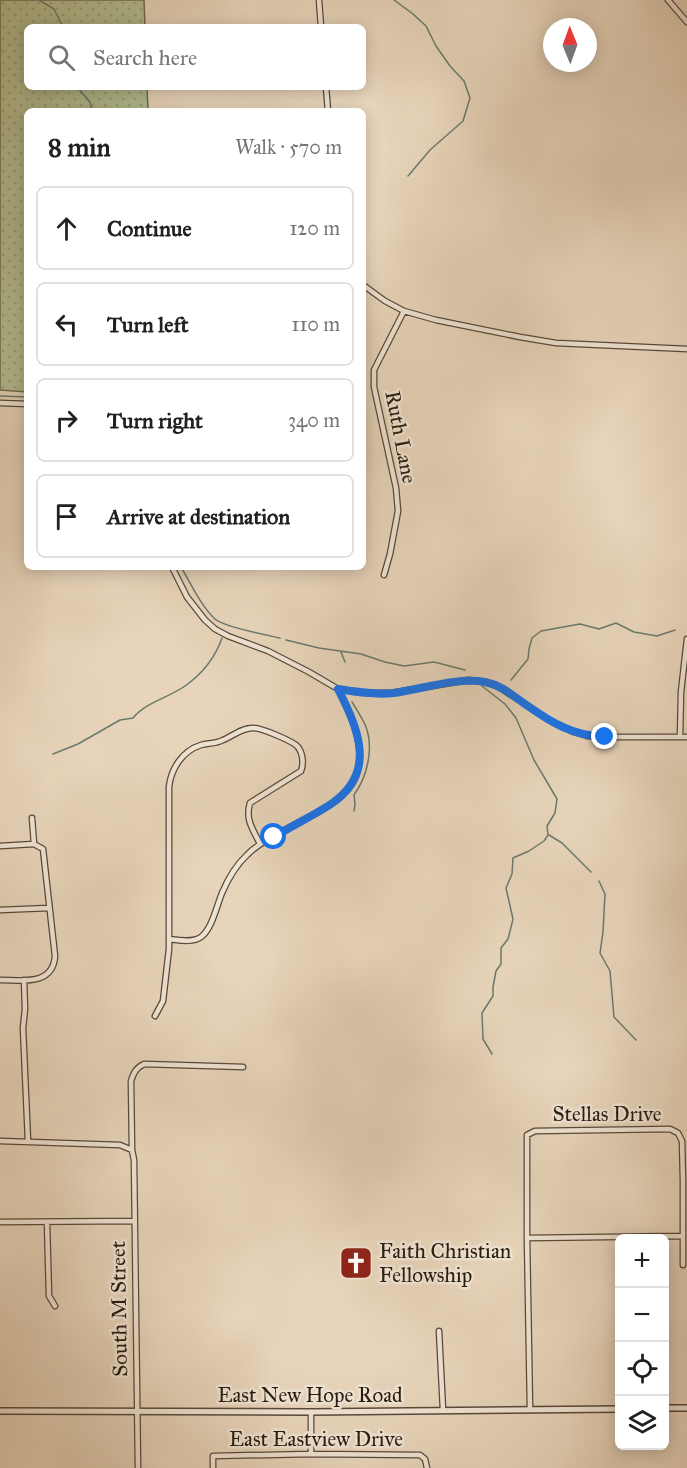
<!DOCTYPE html>
<meta charset="utf-8">
<style>
:root{--surface:#fff;--page:#f6f6f6;--text:#202124;--muted:#757577;--line:#e0e0e0}
body{margin:0;font-family:"IM FELL Great Primer",serif;background:var(--page);color:var(--text)}
.controls{position:absolute;right:18px;bottom:18px;display:grid;overflow:hidden;border-radius:9px;box-shadow:0 3px 15px #0003}
.controls button{width:54px;height:54px;display:grid;place-items:center;padding:0;border:0;border-bottom:2px solid var(--line);background:var(--surface);color:var(--text);font:30px sans-serif}
.compass{position:absolute;left:543px;top:18px;width:54px;height:54px;border-radius:50%;background:var(--surface);box-shadow:0 3px 15px #0003;rotate:359deg}
.stop{position:absolute;width:18px;height:18px;margin:-14px;border:4px solid #1a73e8;border-radius:50%;background:#fff}
.stop.end{background:#1a73e8;border-color:#fff;box-shadow:0 2px 6px #0008}
.list{margin:0;padding:0;list-style:none}
h2{display:flex;justify-content:space-between;align-items:center;height:78px;margin:0;padding:0 24px;font-size:26px}
h2 small{font-size:20px;font-weight:400;color:var(--muted)}
.list li{display:grid;grid-template-columns:39px 1fr auto;gap:18px;align-items:center;box-sizing:border-box;height:84px;margin:0 12px 12px;padding:0 12px;border:2px solid var(--line);border-radius:9px}
.list b{display:block;font-size:22px;white-space:nowrap}
.list em{font-size:20px;font-style:normal;color:var(--muted)}
.icon{flex:none;width:33px;height:33px;fill:none;stroke:currentColor;stroke-width:2;stroke-linecap:round;stroke-linejoin:round}
.map{position:relative;flex:none;width:687px;height:1468px;overflow:hidden}
.search{position:absolute;background:var(--surface);box-shadow:0 3px 15px #0003;left:24px;top:24px;width:342px;height:66px;display:flex;align-items:center;gap:15px;box-sizing:border-box;padding:0 21px;border-radius:9px;color:var(--muted);font-size:22px}
.panel{position:absolute;background:var(--surface);box-shadow:0 3px 15px #0003;left:24px;top:108px;width:342px;height:462px;border-radius:9px}
.map>svg:first-child{display:block}
.grass{fill:url(#grass-dots);stroke:#6d6c50;stroke-width:1.5}
.lines{fill:none;stroke-linecap:round;stroke-linejoin:round}
.stream{stroke:#6a796d;stroke-width:1.5}
.minor-casing{stroke:#57493a;stroke-width:7}
.tertiary-casing{stroke:#57493a;stroke-width:8}
.minor{stroke:#efe3d2;stroke-width:4.5}
.tertiary{stroke:#efe3d2;stroke-width:5}
.route{stroke:#1a73e8;stroke-width:8}
.labels{text-anchor:middle;stroke-width:5;stroke-linejoin:round;paint-order:stroke}
.street-label{font-size:21px;fill:#271b0f;stroke:#efe3d2}
.poi-label{font-size:21px;fill:#271b0f;stroke:#efe3d2;text-anchor:start}
</style>
<div class="map">
<svg width="687" height="1468" viewBox="0 0 687 1468">
<defs>
<pattern id="grass-dots" width="8" height="8" patternUnits="userSpaceOnUse" patternTransform="scale(1.5)"><rect width="8" height="8" fill="#b3bd91"/><path d="M2 2h.1M6 6h.1" fill="none" stroke="#9aa27c" stroke-width="1.8" stroke-linecap="round"/></pattern>
</defs>
<rect width="100%" height="100%" fill="#e7d4ba"/>
<filter id="stains"><feTurbulence type="fractalNoise" baseFrequency=".00333" numOctaves="4"/><feColorMatrix values="0 0 0 0 .2 0 0 0 0 .09 0 0 0 0 .02 0 0 0 .5 -.17"/></filter>
<radialGradient id="worn" r=".72"><stop offset=".6" stop-color="#630" stop-opacity="0"/><stop offset="1" stop-color="#630" stop-opacity=".3"/></radialGradient>
<path class="grass" d="M0,0H144L145,27H27V87H147L148,111H27V392L0,390Z"/>
<g class="lines">
<path class="stream" d="M39,0L54,9L63,27
M394,0L413,14L426,26L436,46L450,66L464,81L470,98L463,121L430,150L408,176
M77,87L90,102L92,111
M0,396L27,397
M181,567C191,584 201,606 215,619C224,627 266,635 280,638
M286,640L319,648L361,654L385,662L404,666L434,662L465,670
M341,652L345,662
M511,680L528,659L529,649L532,638L541,631L580,624L599,629L616,623L634,632L657,636L675,630
M482,686L505,704L516,718L534,760L557,799L555,813L547,826L548,835L544,841L529,851L513,858L512,874L506,888L513,919L508,939L501,948V964L496,971L493,987V996L482,1013L483,1039L492,1054
M352,702C357,710 363,719 366,727C374,749 367,777 354,795L355,804L354,811
M53,754L78,744L120,720L133,718C146,702 168,698 185,686C202,674 215,658 222,638
M549,835L562,843L591,872
M599,881L605,894L603,932L600,953L610,971L614,1017L636,1040"/>
<g class="minor-casing">
<path id="minor" d="M319,0L321,27
M668,0L687,22
M326,87L328,111
M363,285L385,301L404,311L436,320L520,337L556,343L687,349
M0,403L27,404
M172,567L187,597L205,620L215,629L228,636L268,651L309,672L338,689L366,693H391L468,680L485,682L496,685L549,720L574,732L587,736L605,737H687
M384,575L390,554L398,511L396,488L374,387V370L404,311
M680,737L681,692L687,639
M32,818L34,844
M0,846L34,844
M0,910L49,908
M169,939C178,940 193,943 201,937C212,929 217,905 222,893C228,879 236,865 247,855C274,827 343,812 356,776C367,748 351,714 338,689
M0,980C22,980 53,986 55,956L43,849L34,844
M24,980L25,1009L23,1028L28,1141
M155,1016L163,1001L169,949V787C171,769 182,751 201,745C208,743 216,744 223,740C233,736 241,728 253,728C262,728 289,740 296,745C303,751 304,764 301,771L250,803C245,820 253,829 260,844
M0,1141L120,1145L132,1150
M0,1222L134,1221
M47,1222L49,1296L55,1306
M527,1238L683,1236
M439,1331L443,1410
M530,1409L527,1238V1135L535,1131L670,1129L678,1133L682,1141L683,1181V1265
M311,1412V1454
M138,1468L134,1160L132,1150L131,1081C134,1072 136,1068 144,1064L243,1067
M213,1468V1456L311,1454L420,1455L425,1459L427,1468"/>
</g>
<g class="tertiary-casing">
<path id="tertiary" d="M664,1408H687
M0,1411L311,1412L620,1409"/>
</g>
<use href="#minor" class="minor"/>
<use href="#tertiary" class="tertiary"/>
</g>
<g class="lines">
<path class="route" d="M274,837C293,825 313,816 331,804C377,773 359,730 338,689C356,692 375,695 394,693C423,689 456,677 485,682C501,685 512,695 525,704C552,723 571,735 605,737"/>
</g>
<defs>
<g id="church-square" transform="scale(1.725)"><rect x="-9" y="-9" width="18" height="18" rx="4" fill="#8f2418" stroke="#efe3d2"/><path d="M-1.2-6h2.4v3.5h3.3v2.4h-3.3V6h-2.4V-.1h-3.3v-2.4h3.3Z" fill="#fff"/></g>
</defs>
<g fill-rule="evenodd">
<use href="#church-square" x="356" y="1263"/>
</g>
<g class="labels">
<g class="street-label">
<text transform="translate(401 437) rotate(79)" y="7">Ruth Lane</text>
<text x="607" y="1121">Stellas Drive</text>
<text transform="translate(119 1309) rotate(-91)" y="7">South M Street</text>
<text x="310" y="1402">East New Hope Road</text>
<text x="316" y="1446">East Eastview Drive</text>
</g>
<g class="poi-label">
<text x="379" y="1258">Faith Christian<tspan x="379" dy="24">Fellowship</tspan></text>
</g>
</g>
<rect width="100%" height="100%" filter="url(#stains)"/>
<rect width="100%" height="100%" fill="url(#worn)"/>
</svg>
<div class="controls">
<button>+</button>
<button>−</button>
<button><svg class="icon" aria-label="locate" viewBox="0 0 24 24"><circle cx="12" cy="12" r="6"/><path d="M12 2v4M12 18v4M2 12h4M18 12h4"/></svg></button>
<button><svg class="icon" aria-label="layers" viewBox="0 0 24 24"><path d="M12 4l9 5-9 5-9-5zM3 14l9 5 9-5"/></svg></button>
</div>
<svg class="compass" viewBox="-18 -18 36 36"><path d="M0-13l5 13h-10z" fill="#e53935"/><path d="M0 13l5-13h-10z" fill="#757577"/></svg>
<div class="stop" style="left:274px;top:837px"></div>
<div class="stop end" style="left:605px;top:737px"></div>
<div class="search"><svg class="icon" aria-label="search" viewBox="0 0 24 24"><circle cx="10" cy="10" r="6"/><path d="M15 15l6 6"/></svg>Search here</div>
<section class="panel">
<h2>8 min<small>Walk · 570 m</small></h2>
<ul class="list">
<li><svg class="icon" aria-label="ahead" viewBox="0 0 24 24"><path d="M12 20V5M6 11l6-6 6 6"/></svg><div><b>Continue</b></div><em>120 m</em></li>
<li><svg class="icon" aria-label="left" viewBox="0 0 24 24"><path d="M17 20v-9H6M10 6l-5 5 5 5"/></svg><div><b>Turn left</b></div><em>110 m</em></li>
<li><svg class="icon" aria-label="right" viewBox="0 0 24 24"><path d="M7 20v-9h11M14 6l5 5-5 5"/></svg><div><b>Turn right</b></div><em>340 m</em></li>
<li><svg class="icon" aria-label="arrive" viewBox="0 0 24 24"><path d="M6 21V4h12l-3 4 3 4H6"/></svg><div><b>Arrive at destination</b></div></li>
</ul>
</section>
</div>
